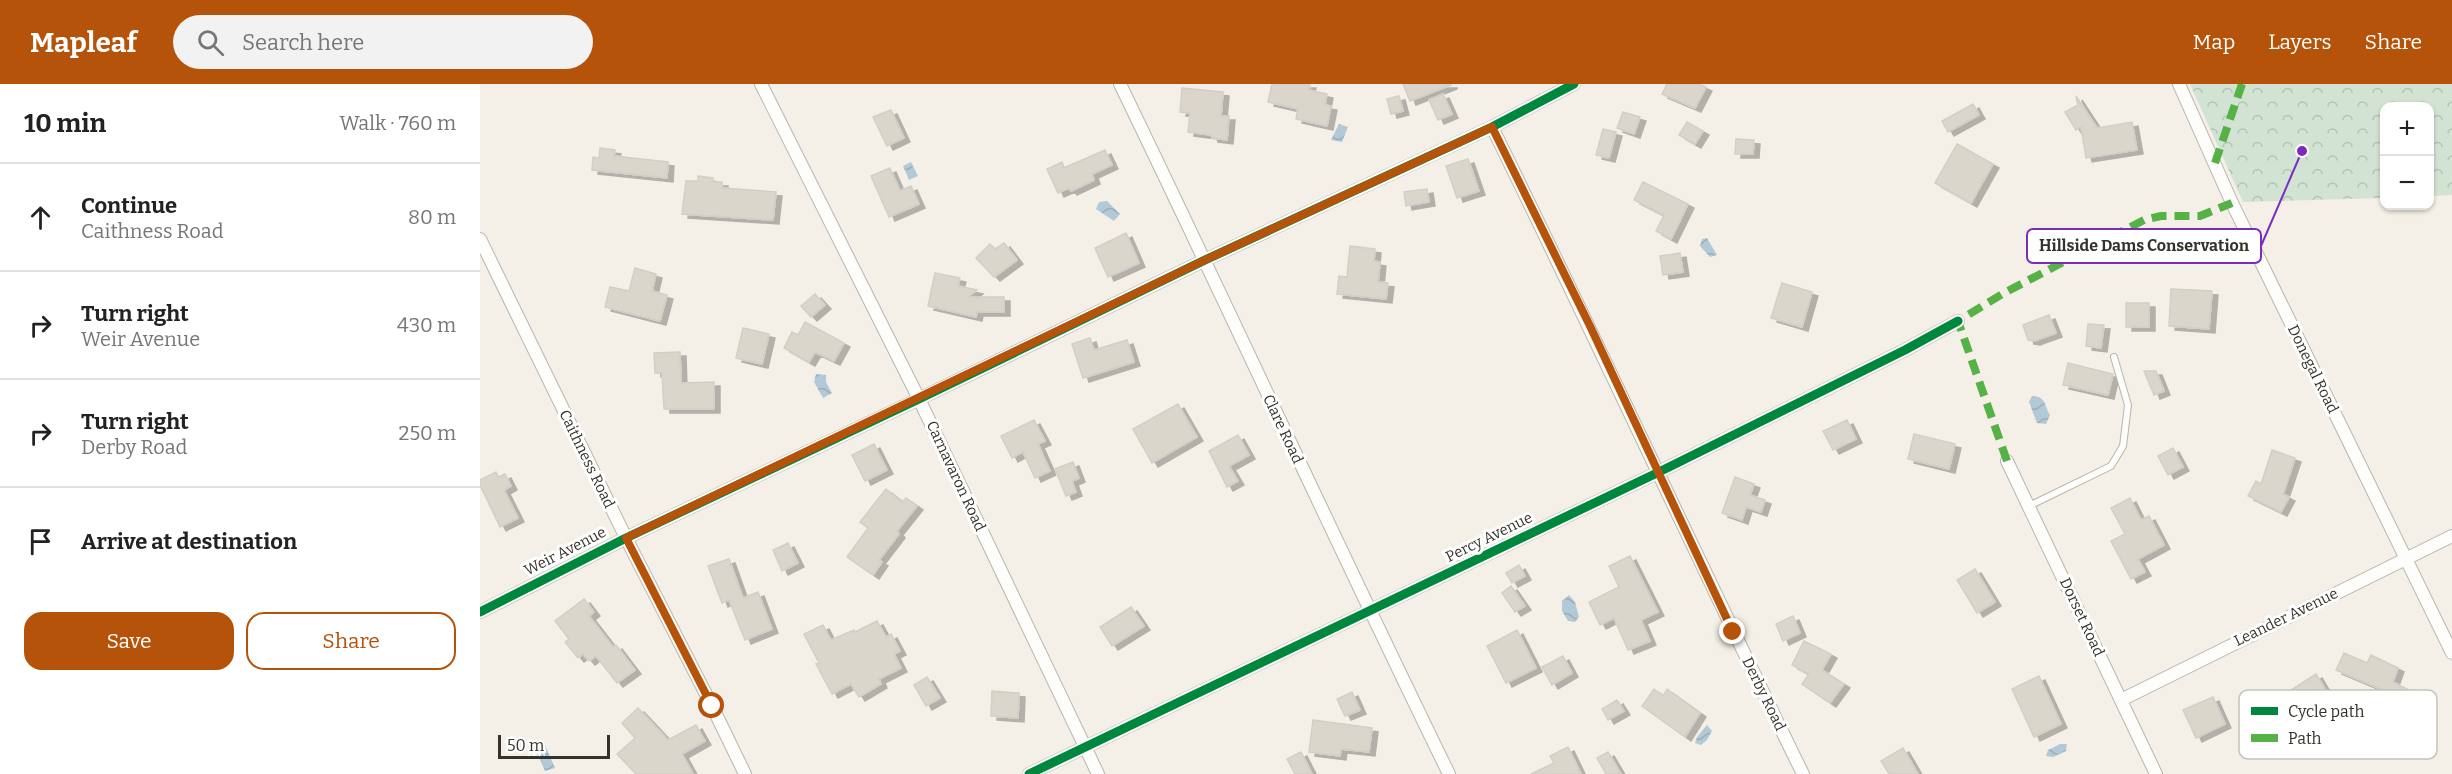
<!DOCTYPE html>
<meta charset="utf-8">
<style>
:root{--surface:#fff;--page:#f2f2f2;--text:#222;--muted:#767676;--line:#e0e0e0;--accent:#b45309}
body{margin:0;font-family:Bitter,serif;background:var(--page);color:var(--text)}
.controls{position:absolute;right:18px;top:18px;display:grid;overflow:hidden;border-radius:12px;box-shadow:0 2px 4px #0004}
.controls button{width:54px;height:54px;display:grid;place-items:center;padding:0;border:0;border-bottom:2px solid var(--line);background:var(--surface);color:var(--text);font:30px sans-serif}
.scale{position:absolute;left:18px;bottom:15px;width:112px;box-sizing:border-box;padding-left:6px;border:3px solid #34322b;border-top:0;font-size:16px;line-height:21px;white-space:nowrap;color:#34322b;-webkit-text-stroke:4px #fff;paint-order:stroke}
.stop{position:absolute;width:18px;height:18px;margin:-14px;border:4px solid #b45309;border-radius:50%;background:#fff}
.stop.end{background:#b45309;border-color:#fff;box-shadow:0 2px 6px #0008}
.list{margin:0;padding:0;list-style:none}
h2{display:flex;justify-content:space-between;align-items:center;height:78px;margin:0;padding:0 24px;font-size:26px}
h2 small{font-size:20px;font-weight:400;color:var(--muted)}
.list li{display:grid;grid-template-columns:39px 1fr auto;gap:18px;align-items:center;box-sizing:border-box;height:108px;padding:0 24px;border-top:2px solid var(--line)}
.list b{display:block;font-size:22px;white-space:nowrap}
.list p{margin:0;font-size:20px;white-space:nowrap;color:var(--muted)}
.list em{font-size:20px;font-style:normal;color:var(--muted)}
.actions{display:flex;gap:12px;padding:18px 24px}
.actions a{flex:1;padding:14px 0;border:2px solid var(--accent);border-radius:18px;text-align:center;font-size:21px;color:var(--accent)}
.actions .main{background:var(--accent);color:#fff}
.icon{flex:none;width:33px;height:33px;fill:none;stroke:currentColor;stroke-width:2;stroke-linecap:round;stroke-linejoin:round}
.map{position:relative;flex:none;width:1972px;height:690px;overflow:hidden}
header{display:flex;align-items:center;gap:36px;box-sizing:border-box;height:84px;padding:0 30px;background:var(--accent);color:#fff}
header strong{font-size:28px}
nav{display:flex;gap:33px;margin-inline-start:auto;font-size:21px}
.search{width:420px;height:54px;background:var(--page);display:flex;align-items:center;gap:15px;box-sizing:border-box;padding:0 21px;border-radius:33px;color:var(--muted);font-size:22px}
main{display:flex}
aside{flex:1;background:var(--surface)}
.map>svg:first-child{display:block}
.park{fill:url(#park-crowns)}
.water{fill:url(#water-waves)}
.building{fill:#dad6cb;stroke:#d2cfc8;stroke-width:1.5;filter:url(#shadow)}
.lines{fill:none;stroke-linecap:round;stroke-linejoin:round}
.lane-casing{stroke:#b8b5ad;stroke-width:8}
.street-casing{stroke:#b8b5ad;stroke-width:14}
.lane{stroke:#fdfdfb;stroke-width:6}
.street{stroke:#fdfdfb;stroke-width:12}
.quiet{stroke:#56b246;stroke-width:8;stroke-dasharray:15 8;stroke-linecap:butt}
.cycleway-casing{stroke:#fff;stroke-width:13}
.cycleway{stroke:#00873e;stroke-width:9}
.route{stroke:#b45309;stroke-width:8}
.labels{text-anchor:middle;stroke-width:6;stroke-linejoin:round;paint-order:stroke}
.street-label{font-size:15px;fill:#34322b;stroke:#fff}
.key{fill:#fff;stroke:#c2c2bf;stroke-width:1.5}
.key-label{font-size:16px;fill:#34322b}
.leader{fill:none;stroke:#7b2cbf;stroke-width:2}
.callout-dot{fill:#7b2cbf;stroke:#fff;stroke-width:2}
.callout{fill:#fff;stroke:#7b2cbf;stroke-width:2}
.callout-label{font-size:16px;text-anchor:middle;font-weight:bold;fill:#34322b}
</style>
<header>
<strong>Mapleaf</strong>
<div class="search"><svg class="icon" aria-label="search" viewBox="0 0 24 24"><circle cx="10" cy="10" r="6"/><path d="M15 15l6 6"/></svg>Search here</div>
<nav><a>Map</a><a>Layers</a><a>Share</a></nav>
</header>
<main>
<aside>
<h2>10 min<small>Walk · 760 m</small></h2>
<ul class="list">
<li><svg class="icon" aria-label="ahead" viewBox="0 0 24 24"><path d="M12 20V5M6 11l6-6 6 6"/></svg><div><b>Continue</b><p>Caithness Road</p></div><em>80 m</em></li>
<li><svg class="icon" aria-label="right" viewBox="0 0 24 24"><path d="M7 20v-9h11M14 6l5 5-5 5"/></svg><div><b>Turn right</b><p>Weir Avenue</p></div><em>430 m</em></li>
<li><svg class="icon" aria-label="right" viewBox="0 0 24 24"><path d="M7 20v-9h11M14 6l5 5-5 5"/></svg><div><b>Turn right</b><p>Derby Road</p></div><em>250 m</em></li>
<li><svg class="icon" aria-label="arrive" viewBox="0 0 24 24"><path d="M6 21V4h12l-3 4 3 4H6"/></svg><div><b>Arrive at destination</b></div></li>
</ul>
<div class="actions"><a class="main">Save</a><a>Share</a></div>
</aside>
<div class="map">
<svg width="1972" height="690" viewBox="0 0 1972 690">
<defs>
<pattern id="park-crowns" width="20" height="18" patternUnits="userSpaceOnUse" patternTransform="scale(1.5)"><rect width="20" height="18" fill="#d2e3d3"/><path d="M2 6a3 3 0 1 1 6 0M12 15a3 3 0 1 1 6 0" fill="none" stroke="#b5c3b5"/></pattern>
<pattern id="water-waves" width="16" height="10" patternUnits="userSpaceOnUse" patternTransform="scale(1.5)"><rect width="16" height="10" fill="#b2c9d8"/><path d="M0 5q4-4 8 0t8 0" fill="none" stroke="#9aadba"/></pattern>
<filter id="shadow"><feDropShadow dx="6" dy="4" stdDeviation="0" flood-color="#0004"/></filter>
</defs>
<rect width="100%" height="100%" fill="#f4f0e7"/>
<path class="park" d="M1710,0H1972V111L1950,112V22H1904V114L1763,118Z"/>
<path class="water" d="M859,40L868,43L862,58L851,56Z
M431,78L438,92L429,96L423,82Z
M627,117L640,130L634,137L616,125L619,118Z
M1227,154L1237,171L1230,173L1220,162L1222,155Z
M336,290L346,291V298L352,309L343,314L334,298Z
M1552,312C1566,312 1564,321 1570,331L1566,340L1557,339L1549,318Z
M1089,511L1095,518L1099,533L1095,538L1088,537L1082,527V517Z
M1227,641L1232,647L1227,656L1221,661L1215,659L1217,653Z
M1580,660H1587L1586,667L1573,673L1566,672L1568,666Z
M65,661L75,684L65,687L55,665Z"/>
<path class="building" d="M792,0H830L829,6L847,10L845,21L851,22L847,42L816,35L818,25L788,18Z
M923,0H971V1L930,17Z
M1187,0H1219L1226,3L1215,24L1182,10Z
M702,4L743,8L741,32H749L747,56L732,54L731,51L708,48L710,29L700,28Z
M963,10L972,30L958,36L949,16Z
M919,12L923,27L911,30L907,15Z
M1596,12L1617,44L1652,38L1657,66L1606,74L1601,43L1596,46L1585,28L1598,21Z
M1493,20L1499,31L1468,48L1462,37Z
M411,26L424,54L407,62L393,33Z
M1143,28L1160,33L1154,50L1137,44Z
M1207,38L1223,47L1215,60L1199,51Z
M1123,45L1136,48L1129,74L1116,71Z
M1256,55L1274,56L1273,70H1255Z
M1477,60L1513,80L1491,119L1455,99Z
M120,64L135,66L134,72L188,78L187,94L112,86L113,73L119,74Z
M625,66L632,81L612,90L614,96L591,107L589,104L578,109L567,85L582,78L584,84Z
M988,75L999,107L977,114L966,82Z
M410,84L420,107L431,102L439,120L409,133L391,92Z
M218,92L233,94V98H242V104L296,108L293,136L202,130L206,97H218Z
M1163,98L1208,120L1191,155L1176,147L1184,131L1154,116Z
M947,105L949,118L926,122L924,108Z
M646,149L659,179L628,193L615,164Z
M524,159L537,176L514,193L496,174L510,160L515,165Z
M870,162L895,165L894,177L900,178L898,198L908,199L906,215L857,210L859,192L867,193Z
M1200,169L1203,188L1183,191L1180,172Z
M155,184L176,190L172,207L187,211L180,237L125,223L130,203L149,207Z
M455,189L480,194L478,202L497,206L488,213H524V228H497L496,233L448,222Z
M1302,199L1332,208L1322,243L1291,234Z
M1691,205L1732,207L1729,245L1689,242Z
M335,210L345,221L331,233L321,222Z
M1646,219H1669V243H1646Z
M1569,231L1576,249L1554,257L1548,256L1543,241Z
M325,238L364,259L354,277L335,268L329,278L304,264L312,248L318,251Z
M1608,240L1624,241L1621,264L1606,262Z
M263,244L289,250L282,280L256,274Z
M610,254L614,266L647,256L654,278L603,294L592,260Z
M200,268L201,299L234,298V325H184L182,289H175L174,269Z
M1588,279L1633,290L1628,311L1583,301Z
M1664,287H1676L1684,307L1674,311Z
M698,320L717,353L672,379L653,345Z
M554,336L565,357L558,360L570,387L555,394L543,368L532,374L521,352Z
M1367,336L1376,355L1353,366L1343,347Z
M1434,350L1475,360L1469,385L1428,375Z
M758,351L769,371L749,382L758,397L747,403L729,367Z
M394,360L407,386L385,397L372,371Z
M1693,364L1703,383L1688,391L1678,372Z
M1792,366L1815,374L1803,410L1809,413L1801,428L1768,412L1776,397L1781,400Z
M593,378L599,394L592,397L596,408L586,412L575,385Z
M16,388L18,393L25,390L31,402L24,406L38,434L20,443L0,401V396Z
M1255,393L1274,400L1270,411L1285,416L1281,428L1266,423L1262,436L1242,429Z
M406,405L422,418L426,414L437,422L417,447L419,450L399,476L402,478L393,491L367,473L388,444L380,438Z
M1650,414L1661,436L1669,432L1684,461L1658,475L1665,488L1651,495L1631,457L1645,450L1631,424Z
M308,459L318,479L302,487L293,466Z
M1150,472L1178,528L1161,536L1170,557L1148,566L1134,534L1120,541L1109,518L1139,503L1129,482Z
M249,475L263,514L278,508L292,545L265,556L249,516L242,519L228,482Z
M1039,481L1045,492L1032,499L1026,489Z
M1495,485L1515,518L1497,529L1477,496Z
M1031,502L1045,522L1035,528L1022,509Z
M104,515L114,528L109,532L133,563L136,561L155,586L137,599L116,572L109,577L103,570L98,574L85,558L89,555L75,537Z
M651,523L664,542L632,562L620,543Z
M1313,532L1320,549L1303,557L1296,540Z
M397,537L406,553L411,550L420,567L414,570L421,584L399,595L401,600L379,613L371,600L352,610L336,580L339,579L324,550L343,541L351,556L374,546L375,548Z
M1037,546L1056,584L1026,599L1007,562Z
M1324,557L1351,570L1342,586L1364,600L1350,619L1322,600L1329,590L1312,581Z
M1864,569L1887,579L1891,571L1918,584L1913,598L1935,609L1924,635L1912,630L1916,622L1897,613L1901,605L1856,586Z
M1083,572L1092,589L1072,601L1062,583Z
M1836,590L1859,628L1834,643L1831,639L1780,666L1767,642L1817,616L1811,606Z
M1559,592L1581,640L1554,653L1532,605Z
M447,593L460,614L446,622L434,601Z
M1174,605L1183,612L1187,605L1220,629L1205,653L1162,622Z
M512,607L539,609L538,634L511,632Z
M872,608L880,626L865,632L857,615Z
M1733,613L1745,640L1716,654L1703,626Z
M1137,616L1144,627L1128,636L1122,625Z
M158,624L188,656L216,641L225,657L202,670L213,690H156L137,670L155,654L142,639Z
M833,636L892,644L889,668L861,665L860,672L829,668Z
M1088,663L1101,690H1051L1074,679L1070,672Z
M1423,664L1438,690H1409L1401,677Z
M821,668L832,690H815L807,675Z
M1128,668L1141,690H1126L1117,674Z"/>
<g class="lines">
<g class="lane-casing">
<path id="lane" d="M1549,422L1631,382L1643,362L1648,321L1634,273"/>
</g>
<g class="street-casing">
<path id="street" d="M281,0L439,315L618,690
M640,0C751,229 857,461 969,690
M1699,0L1752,119L1972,569
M1012,43C1118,258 1217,475 1323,690
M0,155L146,454L232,622L265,690
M1527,377L1676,690
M0,528L146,454L439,315L725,176L1012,43L1094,0
M1641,616L1972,452
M549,690L1179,388L1425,266L1478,237"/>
</g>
<use href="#lane" class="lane"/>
<use href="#street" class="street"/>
<path class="quiet" d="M1735,79L1762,0
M1527,377L1478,237L1524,209L1664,136L1681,132H1720L1752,119"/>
<g class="cycleway-casing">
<path id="cycleway" d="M0,528L146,454L439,315L725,176L1012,43L1094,0
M549,690L1179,388L1425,266L1478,237"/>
</g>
<use href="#cycleway" class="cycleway"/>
</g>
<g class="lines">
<path class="route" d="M232,622L146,454L725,176L1012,43L1110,242L1253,548"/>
</g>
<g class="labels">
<g class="street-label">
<text transform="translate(1833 285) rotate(64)" y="5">Donegal Road</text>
<text transform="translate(803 345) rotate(65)" y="5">Clare Road</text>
<text transform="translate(107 375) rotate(64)" y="5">Caithness Road</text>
<text transform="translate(476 392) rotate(65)" y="5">Carnavaron Road</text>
<text transform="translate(1009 453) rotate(-26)" y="5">Percy Avenue</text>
<text transform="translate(85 467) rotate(-27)" y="5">Weir Avenue</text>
<text transform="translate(1602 533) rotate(65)" y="5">Dorset Road</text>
<text transform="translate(1806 533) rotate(-26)" y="5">Leander Avenue</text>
<text transform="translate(1284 610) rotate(64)" y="5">Derby Road</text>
</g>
</g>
<rect x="1759" y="606" width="198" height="69" rx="9" class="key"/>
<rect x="1771" y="623" width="27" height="8" fill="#00873e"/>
<rect x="1771" y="650" width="27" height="8" fill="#56b246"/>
<g class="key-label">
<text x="1808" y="633">Cycle path</text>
<text x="1808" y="660">Path</text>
</g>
<path class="leader" d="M1822 67L1781 162"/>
<circle class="callout-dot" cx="1822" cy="67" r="6"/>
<rect class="callout" x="1547" y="145" width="234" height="34" rx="6"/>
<g class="callout-label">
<text x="1664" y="167">Hillside Dams Conservation</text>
</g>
</svg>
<div class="controls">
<button>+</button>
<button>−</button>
</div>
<div class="scale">50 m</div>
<div class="stop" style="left:232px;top:622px"></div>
<div class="stop end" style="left:1253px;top:548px"></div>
</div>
</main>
